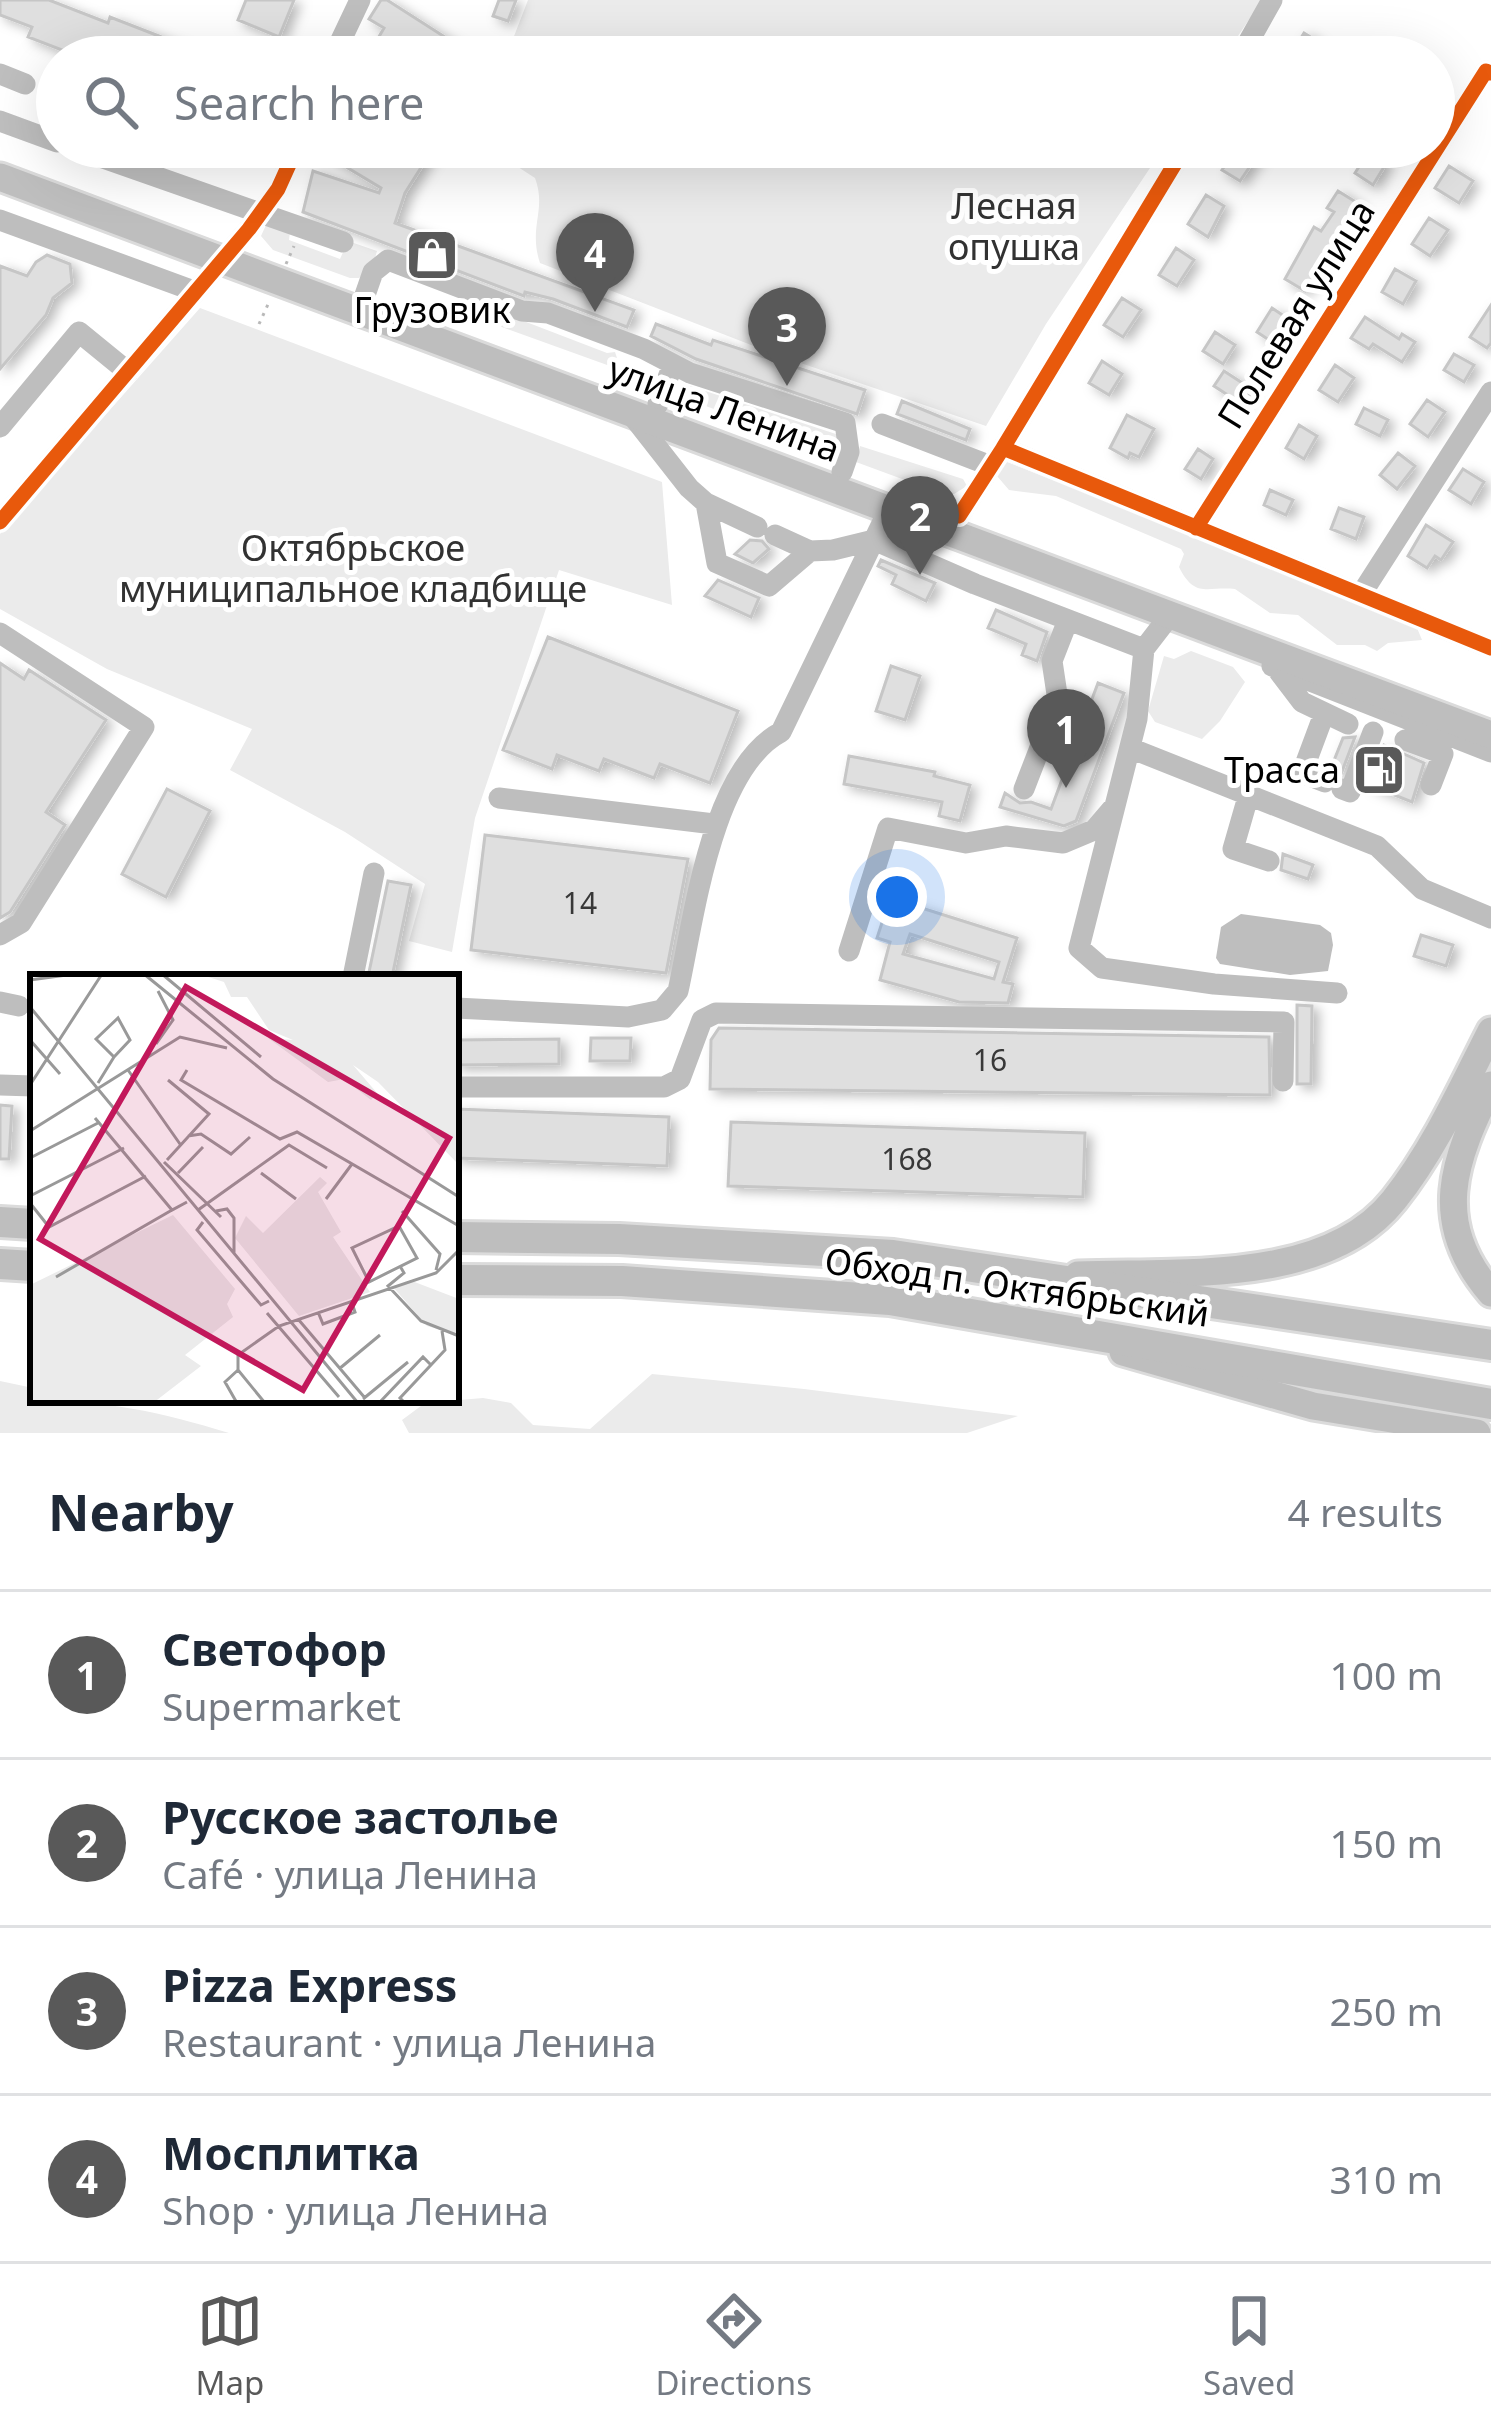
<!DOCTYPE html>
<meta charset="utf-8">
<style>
:root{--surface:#fff;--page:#f6f6f7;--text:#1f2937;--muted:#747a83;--line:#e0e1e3;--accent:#595959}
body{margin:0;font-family:"Noto Sans",sans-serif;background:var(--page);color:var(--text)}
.you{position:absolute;left:897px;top:897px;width:42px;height:42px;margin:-30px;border:9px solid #fff;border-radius:50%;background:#1a73e8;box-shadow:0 0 0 18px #1a73e833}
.badge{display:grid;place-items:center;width:78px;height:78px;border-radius:50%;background:var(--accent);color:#fff;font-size:39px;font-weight:700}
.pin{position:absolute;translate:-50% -99px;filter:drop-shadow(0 3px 6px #0008)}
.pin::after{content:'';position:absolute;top:63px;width:42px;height:36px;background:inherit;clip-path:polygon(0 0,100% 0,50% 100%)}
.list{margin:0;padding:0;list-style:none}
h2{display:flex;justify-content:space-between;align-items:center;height:156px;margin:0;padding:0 48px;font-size:51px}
h2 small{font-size:39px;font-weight:400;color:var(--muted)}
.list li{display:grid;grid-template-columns:78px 1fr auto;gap:36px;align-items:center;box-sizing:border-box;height:168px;padding:0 48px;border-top:3px solid var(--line)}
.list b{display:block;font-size:45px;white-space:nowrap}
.list p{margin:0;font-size:39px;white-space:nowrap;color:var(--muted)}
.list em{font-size:39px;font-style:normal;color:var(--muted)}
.icon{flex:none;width:66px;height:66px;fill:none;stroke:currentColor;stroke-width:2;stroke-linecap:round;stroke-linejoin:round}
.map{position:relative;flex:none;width:1491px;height:1433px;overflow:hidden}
.search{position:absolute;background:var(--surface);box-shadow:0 12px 48px #0002;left:36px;right:36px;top:36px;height:132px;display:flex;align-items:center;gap:30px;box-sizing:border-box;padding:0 42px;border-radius:66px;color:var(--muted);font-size:45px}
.sheet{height:828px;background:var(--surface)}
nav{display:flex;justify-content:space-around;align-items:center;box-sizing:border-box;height:168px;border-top:3px solid var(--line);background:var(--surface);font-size:33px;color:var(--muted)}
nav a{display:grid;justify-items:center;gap:6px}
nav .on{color:var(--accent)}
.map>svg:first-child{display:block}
.green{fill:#ebebeb}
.water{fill:#bebebe}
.building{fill:#dfdfdf;stroke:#c6c6c6;stroke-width:3;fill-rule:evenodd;filter:url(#shadow)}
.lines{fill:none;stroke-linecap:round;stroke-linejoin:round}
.major-casing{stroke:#dbdbdb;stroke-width:33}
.highway-casing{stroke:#dbdbdb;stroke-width:36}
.path{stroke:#b9b9b9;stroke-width:3;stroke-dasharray:3 6;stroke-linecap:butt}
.minor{stroke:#bebebe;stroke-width:21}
.major{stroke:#bebebe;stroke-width:27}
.highway{stroke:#bebebe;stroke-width:30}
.cycleway-casing{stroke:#fff;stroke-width:22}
.cycleway{stroke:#e8590c;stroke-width:15}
.labels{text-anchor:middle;stroke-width:10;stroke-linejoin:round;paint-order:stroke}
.number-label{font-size:30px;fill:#383838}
.park-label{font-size:36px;fill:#323232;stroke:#fff}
.poi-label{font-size:36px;fill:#000;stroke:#fff}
.street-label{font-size:36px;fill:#000;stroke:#fff}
.inset-road{fill:none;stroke:#999;stroke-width:3}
.view{fill:#c2185b;fill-opacity:0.15;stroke:#c2185b;stroke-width:6}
.inset-edge{fill:none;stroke:#000;stroke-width:6}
</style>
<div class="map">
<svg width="1491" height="1433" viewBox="0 0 1491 1433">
<defs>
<filter id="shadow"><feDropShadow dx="6" dy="4" stdDeviation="6" flood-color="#0004"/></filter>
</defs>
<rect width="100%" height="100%" fill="#fff"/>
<path class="green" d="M528,0H1262L1224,57H506Z
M487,147H1164L1046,324L986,426L777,355L540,263C528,227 547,210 535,178Z
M266,225L290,231L289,240L340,259L348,241L377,251L373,265L359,278H350L273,250L261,236Z
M200,308L662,482L672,605L559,570L475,818L452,952L409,941L425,884L345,832L230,770L252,729L107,669L0,609V534Z
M495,310L607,353L615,352L621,370L499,326L492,319Z
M672,384L687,385L842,436L840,456L671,393Z
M860,446L963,479L967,486L954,494L940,493L856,462Z
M1007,462L1415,623L1422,640L1388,643L1377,651L1365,645H1337L1298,615L1270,613L1235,589C1207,586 1195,599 1179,567L1184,554L1181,549L1056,496L1009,490L997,476V469Z
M1191,651L1233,667L1245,682L1220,721L1202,739L1155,722L1148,711L1164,656L1174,659Z
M652,1374L804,1389L1018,1416L967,1433H409L402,1420L425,1403L483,1398L511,1403L533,1425L590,1429Z
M0,1381L33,1388V1400C104,1400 161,1412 229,1433H0Z"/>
<path class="water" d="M1241,914L1320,925L1331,933L1333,945L1328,971L1290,975L1220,964L1216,958L1221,927Z"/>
<path class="building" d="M0,0H49L108,23L110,17L213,57H80L28,37L32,27L0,15Z
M246,0H294L279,37L238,20Z
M381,0H387L476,57H428L407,43L399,57H367L384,28L369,19Z
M499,0H516L508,21L493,16Z
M1304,33L1317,41L1307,57H1289Z
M313,147H434L405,193L395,223L634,310L627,327L553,299L525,292L524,296L303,212L313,171L379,193L381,188Z
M1237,147L1257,156L1240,181L1222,170Z
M1369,151L1387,162L1373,185L1355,173Z
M1449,166L1473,181L1459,203L1435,188Z
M1338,191L1359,204L1305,291L1285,279L1314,227L1321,231L1334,212L1327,208Z
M1206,195L1224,206L1208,237L1188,224Z
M1429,218L1448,230L1430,256L1412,244Z
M1176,248L1194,260L1177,286L1159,275Z
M47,255L70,264L72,283L53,298L46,315L0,369V266L27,276L36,262Z
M1395,269L1416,281L1403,304L1382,292Z
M1122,298L1141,310L1123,337L1104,325Z
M1491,305V343L1487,348L1470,337Z
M1272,308L1290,320L1275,344L1257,332Z
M1365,317L1399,339L1402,334L1415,342L1402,362L1373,344L1369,349L1351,338Z
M656,324L711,345L713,340L865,390L857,414L696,359L651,336Z
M1215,332L1235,345L1223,364L1203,351Z
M1454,354L1474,365L1464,382L1444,370Z
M1102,361L1122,374L1109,395L1089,383Z
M1335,365L1354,378L1338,402L1319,390Z
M1224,371L1250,388L1240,403L1214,386Z
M1427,400L1445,412L1428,437L1410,424Z
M902,401L970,429L966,440L897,414Z
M1364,408L1388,420L1380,436L1356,424Z
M1127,415L1154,429L1139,457L1130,453L1128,458L1110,448Z
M1299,425L1317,436L1304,459L1286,448Z
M1198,449L1213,459L1201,479L1185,469Z
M1398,453L1415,466L1397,489L1380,475Z
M1463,469L1484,482L1471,504L1449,490Z
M1270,490L1293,500L1286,515L1264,505Z
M1339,508L1364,517L1356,539L1331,529Z
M1426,525L1453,542L1441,560L1435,556L1427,568L1408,556Z
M750,540L762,541L769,549L753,563L735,554Z
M881,560L935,583L926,601L892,584L896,575L878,566Z
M718,580L759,598L751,617L705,596Z
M996,610L1047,632L1037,661L1022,655L1026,644L988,628Z
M548,637L738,711L710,783L660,764L654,778L604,759L599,771L557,755L552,769L503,750Z
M0,663L24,679L29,670L106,720L46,812L65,825L10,912L0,918Z
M891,666L920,676L905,720L876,711Z
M1098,683L1124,693L1076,821L1064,826L1000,807L1005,793L1020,803L1031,802L1051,809Z
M1355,737L1341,774L1338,775L1331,768L1343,738Z
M1384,745L1424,763L1412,802L1369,785Z
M849,756L935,772L934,776L970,785L960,821L939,816L942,802L844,784Z
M167,789L210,811L166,897L122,874Z
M485,835L688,859L666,973L471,950Z
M1283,854L1313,865L1308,879L1281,870Z
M388,881L411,885L392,977H368Z
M890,898L1017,938L1003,982L1013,984L1008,1003L959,1002L880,980L890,942L877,938ZM910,934L999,962L994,979L903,954Z
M1421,935L1453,945L1446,966L1414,956Z
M1297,1005L1312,1006L1311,1084H1297Z
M719,1028L1269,1037L1270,1095L710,1089L711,1040Z
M591,1038H631L630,1061H590Z
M559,1039V1064L456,1065V1040Z
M0,1105L12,1106L9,1159H0Z
M456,1109L669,1117L667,1166L456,1158Z
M731,1122L1085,1133L1083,1197L728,1186Z"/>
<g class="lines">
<g class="major-casing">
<path id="major" d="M0,177L1491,735
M1491,1085C1453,1160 1430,1222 1491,1293
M1078,1275C1176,1271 1326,1286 1394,1200C1434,1150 1462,1088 1491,1031
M1123,1352L1313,1406L1477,1433"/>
</g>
<g class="highway-casing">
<path id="highway" d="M0,1222L33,1224
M456,1237L619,1239L893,1255L1491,1345
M0,1264L33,1266
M456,1280L622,1281L890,1300L1491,1404"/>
</g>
<path class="path" d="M286,264L294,246
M259,324L270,300"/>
<path class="minor" d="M333,57L360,0
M1240,57L1272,0
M0,74L25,84
M0,121L57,142
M72,147L343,242
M0,220L194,291
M365,295L373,272L388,260L522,311L548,313L644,349L690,373L845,423L849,452L842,472
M658,404L672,367
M631,414L689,488L706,503L757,527
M882,424L991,466
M0,427L79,332L128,372
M1003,448L1185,147
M706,503L717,563L769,586L810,551
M959,516L1003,448L1491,648
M0,522L249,229L278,189L297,147
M1196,528L1486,71L1491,73
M775,535L810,551L833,550L874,540L975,584L1144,649L1171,614
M1362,593L1491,392
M0,633L144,727L21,923L0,935
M1144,649L1137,719L1079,948L1102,968L1214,984L1337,993
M1272,666L1491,752
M1277,669L1302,702L1348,724
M1324,714L1302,773L1325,782
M1405,740L1443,754L1431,785
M1130,748L1377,846L1422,889L1491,918
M1024,789L1058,701L1052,661L1068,620
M1342,789L1350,792L1373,732
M1248,797L1233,849L1269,861
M499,798L714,824
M849,951L888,828L966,843L1006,836L1063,843L1094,830L1112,809
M353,977L374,873
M0,1002L19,1006
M456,1008L628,1017L662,1010L678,991C694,919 711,769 781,732L889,509
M0,1085L33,1086
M456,1087H664L680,1079L702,1020L716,1013L1284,1022L1283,1081"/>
<use href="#major" class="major"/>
<use href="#highway" class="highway"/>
<g class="cycleway-casing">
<path id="cycleway" d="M1003,448L1185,147
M959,516L1003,448L1491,648
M0,522L249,229L278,189L297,147
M1196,528L1486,71L1491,73"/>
</g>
<use href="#cycleway" class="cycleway"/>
</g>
<defs>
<g id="shop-square" transform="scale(2.7)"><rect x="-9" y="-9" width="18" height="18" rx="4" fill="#595959" stroke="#fff"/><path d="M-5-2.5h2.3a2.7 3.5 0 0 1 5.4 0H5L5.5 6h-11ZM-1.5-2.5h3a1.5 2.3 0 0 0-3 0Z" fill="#fff"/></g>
<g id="fuel-square" transform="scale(2.7)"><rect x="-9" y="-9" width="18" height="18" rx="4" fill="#595959" stroke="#fff"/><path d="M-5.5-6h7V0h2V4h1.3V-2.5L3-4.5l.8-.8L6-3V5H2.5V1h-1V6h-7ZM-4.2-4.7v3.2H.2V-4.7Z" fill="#fff"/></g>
</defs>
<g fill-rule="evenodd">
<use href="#shop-square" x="432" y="255"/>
<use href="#fuel-square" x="1379" y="770"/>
</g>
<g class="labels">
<g class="number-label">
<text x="580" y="914">14</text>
<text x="990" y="1071">16</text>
<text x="907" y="1170">168</text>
</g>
<g class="park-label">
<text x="1014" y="219">Лесная<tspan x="1014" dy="41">опушка</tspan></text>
<text x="353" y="561">Октябрьское<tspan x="353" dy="41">муниципальное кладбище</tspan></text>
</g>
<g class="poi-label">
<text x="432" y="323">Грузовик</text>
<text x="1340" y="783" text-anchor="end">Трасса</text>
</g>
<g class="street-label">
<text transform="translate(1296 314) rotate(-58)" y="13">Полевая улица</text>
<text transform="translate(724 409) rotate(20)" y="13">улица Ленина</text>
<text transform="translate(1017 1287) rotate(8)" y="13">Обход п. Октябрьский</text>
</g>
</g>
<g transform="translate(30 974)">
<rect width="429" height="429" fill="#fff"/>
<path d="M169,0H429V191L348,108L323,91L347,119L341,126L314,105L298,108L238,64L263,66L239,56L217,23H201L194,8ZM290,203L297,209L288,218L311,258L303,263L340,318L269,342L205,264L216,242L233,259ZM143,241L205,315L197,330L203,343L155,381L171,392L123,429H0V311ZM382,307L429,325V361L397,352L363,313Z" fill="#ebebeb"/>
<path class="inset-road" d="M114,0L243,105L429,223M132,0L231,83M0,6L44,0M0,33L328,429M0,66L30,100M126,70L143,46L128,17M98,96L150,170M157,96L151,106L250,165L267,158L429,252M68,109L84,83L66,65L88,44L100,66L84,83M0,111L72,0M65,144L142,236L157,228M0,157L150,63L197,74M158,162L171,160L201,180L220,163M0,184L68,149M137,186L179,140L138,106M134,188L191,243M148,199L173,173M231,199L266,225M0,222L94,174M296,225L322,190M0,229L19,253L116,202M168,236L259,171L297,194M186,237L197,235L204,244V280M372,237L410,280L406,296M173,248L167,256L231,331L239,327M369,252L387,284L339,308L322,274ZM370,292L374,299L358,312L391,347L429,362M26,303L142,236M288,338L293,350L325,338L321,326M237,339L309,423M268,345L335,424M309,395L350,361M333,425L378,388M207,429L195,408L208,396M235,429L208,396V381L249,352L406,299L429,276M349,429L393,383L401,391M375,429L370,424L415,376L412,357"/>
<path class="view" d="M156,13L419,164L273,416L10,265Z"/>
<rect width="429" height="429" class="inset-edge"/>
</g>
</svg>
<div class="you"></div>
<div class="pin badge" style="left:1066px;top:788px">1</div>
<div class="pin badge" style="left:920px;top:575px">2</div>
<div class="pin badge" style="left:787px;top:386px">3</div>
<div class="pin badge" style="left:595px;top:312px">4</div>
<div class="search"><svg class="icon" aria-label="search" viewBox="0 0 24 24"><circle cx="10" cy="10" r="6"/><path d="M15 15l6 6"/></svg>Search here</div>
</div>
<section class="sheet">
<h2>Nearby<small>4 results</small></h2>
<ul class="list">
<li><span class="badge">1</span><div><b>Светофор</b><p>Supermarket</p></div><em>100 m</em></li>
<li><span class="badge">2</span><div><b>Русское застолье</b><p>Café · улица Ленина</p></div><em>150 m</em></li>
<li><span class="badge">3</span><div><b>Pizza Express</b><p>Restaurant · улица Ленина</p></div><em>250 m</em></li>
<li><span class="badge">4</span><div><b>Мосплитка</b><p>Shop · улица Ленина</p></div><em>310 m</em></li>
</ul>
</section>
<nav>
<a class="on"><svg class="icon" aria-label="map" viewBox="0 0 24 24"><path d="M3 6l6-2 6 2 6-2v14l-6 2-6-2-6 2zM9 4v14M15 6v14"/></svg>Map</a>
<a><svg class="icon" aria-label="directions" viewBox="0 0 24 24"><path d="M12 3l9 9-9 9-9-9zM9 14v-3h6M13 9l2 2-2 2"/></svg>Directions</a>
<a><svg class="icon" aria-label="saved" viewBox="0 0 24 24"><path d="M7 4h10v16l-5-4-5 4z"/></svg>Saved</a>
</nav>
